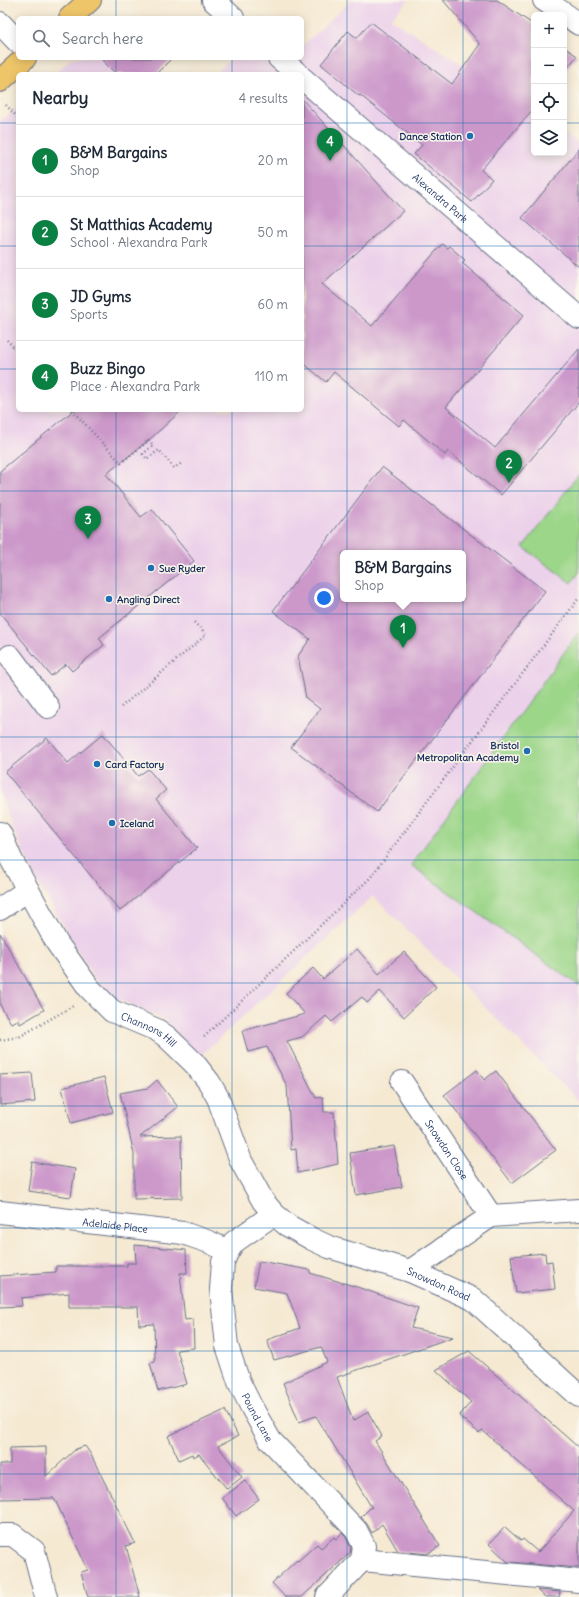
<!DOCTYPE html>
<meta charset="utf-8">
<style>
:root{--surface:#fff;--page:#f2f2f3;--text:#1f2937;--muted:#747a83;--line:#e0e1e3;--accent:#0b8043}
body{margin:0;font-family:Delius,sans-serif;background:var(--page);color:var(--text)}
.controls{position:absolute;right:12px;top:12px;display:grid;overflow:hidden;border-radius:6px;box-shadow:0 2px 10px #0003}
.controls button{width:36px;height:36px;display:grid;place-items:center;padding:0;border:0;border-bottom:1px solid var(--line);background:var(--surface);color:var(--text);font:20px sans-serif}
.you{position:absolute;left:324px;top:598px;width:14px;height:14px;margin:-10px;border:3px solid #fff;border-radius:50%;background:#1a73e8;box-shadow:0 0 0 6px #1a73e833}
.badge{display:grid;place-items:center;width:26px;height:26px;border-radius:50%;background:var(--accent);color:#fff;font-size:13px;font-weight:700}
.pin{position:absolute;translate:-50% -33px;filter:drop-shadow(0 1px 2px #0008)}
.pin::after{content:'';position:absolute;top:21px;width:14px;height:12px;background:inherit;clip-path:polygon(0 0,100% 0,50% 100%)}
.popup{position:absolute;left:340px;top:550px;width:126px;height:52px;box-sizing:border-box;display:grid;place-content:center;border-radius:6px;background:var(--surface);filter:drop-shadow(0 1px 3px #0005);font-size:13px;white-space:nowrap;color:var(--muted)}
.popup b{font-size:15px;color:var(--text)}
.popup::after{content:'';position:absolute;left:50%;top:100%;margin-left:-8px;border:8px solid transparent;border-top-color:var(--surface)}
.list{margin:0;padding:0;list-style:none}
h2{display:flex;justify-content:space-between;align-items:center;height:52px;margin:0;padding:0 16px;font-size:17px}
h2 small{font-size:13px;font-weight:400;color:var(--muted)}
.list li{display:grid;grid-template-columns:26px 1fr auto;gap:12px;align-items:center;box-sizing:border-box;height:72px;padding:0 16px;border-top:1px solid var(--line)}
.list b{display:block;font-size:15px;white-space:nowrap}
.list p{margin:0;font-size:13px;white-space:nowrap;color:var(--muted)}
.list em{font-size:13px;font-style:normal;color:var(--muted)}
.icon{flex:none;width:22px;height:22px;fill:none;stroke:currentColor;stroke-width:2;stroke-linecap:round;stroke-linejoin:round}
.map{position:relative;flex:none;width:579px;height:1597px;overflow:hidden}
.search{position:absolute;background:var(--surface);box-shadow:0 2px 10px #0003;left:16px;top:16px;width:288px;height:44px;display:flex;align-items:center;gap:10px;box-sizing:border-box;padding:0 14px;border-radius:6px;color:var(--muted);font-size:15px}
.panel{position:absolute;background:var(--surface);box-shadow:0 2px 10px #0003;left:16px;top:72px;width:288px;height:340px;border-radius:6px}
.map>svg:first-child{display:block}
.built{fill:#ecd1ea;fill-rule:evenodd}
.green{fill:#9cd689;stroke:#5c8274}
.building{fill:#cc98ca;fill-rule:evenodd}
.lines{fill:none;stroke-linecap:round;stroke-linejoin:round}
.minor-casing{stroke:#677087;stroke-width:24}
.major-casing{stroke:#677087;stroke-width:24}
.path{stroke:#677087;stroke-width:2.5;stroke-dasharray:1 3;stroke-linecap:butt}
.minor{stroke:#fff;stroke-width:22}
.major{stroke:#eec569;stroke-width:22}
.grid{fill:none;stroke:#1f6fb2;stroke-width:1;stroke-opacity:0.55}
.poi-dot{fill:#1f6fb2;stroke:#fbf7ec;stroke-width:1.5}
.labels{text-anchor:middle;stroke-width:3;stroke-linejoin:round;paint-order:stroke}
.poi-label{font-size:10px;font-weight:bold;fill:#1b2f5e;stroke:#fbf7ec;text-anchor:start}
.street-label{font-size:10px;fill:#1b2f5e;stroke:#fbf7ec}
</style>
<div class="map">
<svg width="579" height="1597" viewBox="0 0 579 1597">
<rect width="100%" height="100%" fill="#fbf7ec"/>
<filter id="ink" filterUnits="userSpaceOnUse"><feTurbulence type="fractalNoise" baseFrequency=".025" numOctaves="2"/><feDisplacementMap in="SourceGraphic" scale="8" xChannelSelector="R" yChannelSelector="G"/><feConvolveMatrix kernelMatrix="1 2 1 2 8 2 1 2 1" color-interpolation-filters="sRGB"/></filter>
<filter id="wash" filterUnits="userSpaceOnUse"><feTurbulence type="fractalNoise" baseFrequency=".012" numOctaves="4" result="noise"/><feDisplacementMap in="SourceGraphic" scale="16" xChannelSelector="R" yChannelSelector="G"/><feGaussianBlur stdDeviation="0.9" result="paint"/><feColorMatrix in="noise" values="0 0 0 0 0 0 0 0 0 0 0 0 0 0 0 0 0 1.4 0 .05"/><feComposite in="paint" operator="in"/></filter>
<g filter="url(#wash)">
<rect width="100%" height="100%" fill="#f5e9d2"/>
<path class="built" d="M352,0H409L390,19L518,99L534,111V153H564V133L579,144V1101L373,896L199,1057L165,1020L135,1007L108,993L94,978L39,884L14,832L0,793V122L18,106V410H302V74H215L232,58H302V46ZM343,553H463V599H343Z
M72,58H101L116,74H54Z"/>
<path class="green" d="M579,474V573L571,583L523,547Z
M579,632V986L411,865Z"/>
<g id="blocks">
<path class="building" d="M443,0H497L534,25V108L481,170L492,179L472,202L414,154L422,145L360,95L359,96L321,64L348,31L357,38L371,22L452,84L480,44Z
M564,47L577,56L564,72Z
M100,58H168L170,60L156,74H116Z
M302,99L403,211L322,284L372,326L442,244L447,248L449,246L465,260L462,263L524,315L446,407L495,448L579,349V402L501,495L448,451L445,455L404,420L399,426L334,372L326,382L302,362Z
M579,149V267L522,218Z
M74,410H182L149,440L106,474L141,517L152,509L194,561L99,638L104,645L72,671L66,664L51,676L0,613V471Z
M382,467L545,591L377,812L291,747L320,709L306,698L298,656L310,639L273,611ZM343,553H463V599H343Z
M103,734L138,776L148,769L166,790L156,799L197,848L120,911L5,772L47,738L68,763Z
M0,933L44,1010L20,1024L18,1020L11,1023L0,1005Z
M357,949L379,974L404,952L436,987L404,1017L380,991L367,1003L362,997L332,1022L326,1016L302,1037L287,1041L316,1098L323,1097L324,1112H334L338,1164L298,1173L296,1149L291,1150L287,1086L267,1047L248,1052L242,1031L305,1014L286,993L313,968L323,979Z
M477,1070L484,1080L496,1071L556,1150L512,1183L444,1095Z
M32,1073L35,1102L0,1105V1075Z
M104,1077L113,1112L71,1123L62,1088Z
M157,1080L178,1107L140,1137L181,1136L182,1198L134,1199V1154L120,1093L148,1088Z
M394,1146L402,1187L356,1195L350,1153Z
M32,1162L75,1169L71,1197L28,1191Z
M135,1245L186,1250L187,1273H180L185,1320L193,1319L194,1348L177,1350L187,1384L158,1391L150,1363L155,1362L154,1324L139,1325L138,1307H69V1293L21,1298L22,1306L0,1307V1276L56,1272V1266H127V1263H136Z
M545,1253L546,1262L552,1261L555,1289L516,1293L511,1256Z
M259,1261L310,1270V1273L357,1287L418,1308L411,1328L453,1337L337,1377L353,1421L368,1412L382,1436L375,1441L440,1546L427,1554L398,1551L382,1524L372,1533L367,1524L361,1517L371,1507L372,1508L316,1416L299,1422L283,1383L327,1362L321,1347L274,1360L267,1340L300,1328L287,1293L254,1287Z
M469,1351L579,1448V1568L508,1562L489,1544L505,1527L521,1541L523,1539L538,1552L574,1511L482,1430L479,1433L459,1416L471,1402L436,1370Z
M225,1410L238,1436L218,1446L242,1477L227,1489L199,1454L193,1457L192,1454L179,1460L168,1436Z
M85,1446L90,1453L135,1543L126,1546L140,1597H88L81,1572L88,1570L54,1498L0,1499V1464H10V1448L46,1447V1476L76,1449Z
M245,1481L259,1499L236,1516L222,1498Z
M342,1533L346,1537L351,1548L350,1553L302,1597H285L272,1583L297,1560L298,1561L317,1544L321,1548L334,1537L336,1539Z
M537,1590L560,1592L559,1597H545Z"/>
</g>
</g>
<g filter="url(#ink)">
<use href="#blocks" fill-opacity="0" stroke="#677087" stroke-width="1"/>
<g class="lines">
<g class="minor-casing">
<g id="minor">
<path d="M213,0L233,18"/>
<path d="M544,0L579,24"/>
<path d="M0,23L18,42"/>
<path d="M279,58L298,74"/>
<path id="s1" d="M302,78L579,318"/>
<path d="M10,656L48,707"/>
<path id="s2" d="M0,833L11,859L57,943L89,988L112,1011L157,1030L167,1037L194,1063L209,1082L218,1098L241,1161L263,1201L274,1214L287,1225L312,1239L329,1247L410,1271L473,1299L579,1396"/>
<path d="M0,909L28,890"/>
<path id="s3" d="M402,1082L491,1216L579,1210"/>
<path id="s4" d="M0,1212L183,1233L209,1242L228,1251"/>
<path id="s5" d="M274,1214L234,1242L228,1251L223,1262L221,1289L227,1346L239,1382L252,1408L270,1440L356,1530L364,1546L362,1560L327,1597"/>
<path d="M410,1271L491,1216"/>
<path d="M0,1535H13L34,1551L46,1597"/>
<path d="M362,1560L579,1581"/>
</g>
</g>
<g class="major-casing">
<path id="major" d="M70,18L90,0
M0,81L25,58"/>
</g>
<path class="path" d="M6,105L18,118
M7,340L18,352
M72,410L121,463L149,440L153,445L143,454L147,459L159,450L174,468L182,463
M121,707L206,635L194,622
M204,1037L370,878L579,598
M0,1040L19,1037L73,1006"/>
<use href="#minor" class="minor"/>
<use href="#major" class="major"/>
</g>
</g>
<path class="grid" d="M116,0V18M232,0V18M347,0V1597M463,0V1597M116,58V74M232,58V74M0,123H18M302,123H534M564,123H579M0,246H18M302,246H579M0,369H18M302,369H579M116,410V1597M232,410V1597M0,491H579M0,614H579M0,737H579M0,860H579M0,983H579M0,1106H579M0,1228H579M0,1351H579M0,1474H579"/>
<g class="poi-dot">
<circle cx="470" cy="136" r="4"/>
<circle cx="151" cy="568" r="4"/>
<circle cx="109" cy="599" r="4"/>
<circle cx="527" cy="751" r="4"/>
<circle cx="97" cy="764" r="4"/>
<circle cx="112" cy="823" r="4"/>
</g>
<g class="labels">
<g class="poi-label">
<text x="462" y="140" text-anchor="end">Dance Station</text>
<text x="159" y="572">Sue Ryder</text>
<text x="117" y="603">Angling Direct</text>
<text x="519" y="749" text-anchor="end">Bristol<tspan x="519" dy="12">Metropolitan Academy</tspan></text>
<text x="105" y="768">Card Factory</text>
<text x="120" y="827">Iceland</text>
</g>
<g class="street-label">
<text dy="4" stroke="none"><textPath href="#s1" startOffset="183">Alexandra Park</textPath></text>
<text dy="4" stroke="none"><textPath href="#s2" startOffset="253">Channons Hill</textPath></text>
<text dy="4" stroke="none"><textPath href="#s3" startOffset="81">Snowdon Close</textPath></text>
<text dy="4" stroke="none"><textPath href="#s4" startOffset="116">Adelaide Place</textPath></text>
<text dy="4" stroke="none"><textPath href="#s2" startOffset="663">Snowdon Road</textPath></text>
<text dy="4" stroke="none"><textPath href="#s5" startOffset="234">Pound Lane</textPath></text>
</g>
</g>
</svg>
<div class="controls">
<button>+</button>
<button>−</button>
<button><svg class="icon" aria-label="locate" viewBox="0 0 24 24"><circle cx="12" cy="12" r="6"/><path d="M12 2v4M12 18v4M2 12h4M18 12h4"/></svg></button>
<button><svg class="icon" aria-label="layers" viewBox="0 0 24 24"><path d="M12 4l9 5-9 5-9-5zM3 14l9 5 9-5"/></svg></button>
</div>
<div class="you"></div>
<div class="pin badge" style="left:403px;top:648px">1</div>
<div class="popup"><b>B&amp;M Bargains</b>Shop</div>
<div class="pin badge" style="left:509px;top:483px">2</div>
<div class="pin badge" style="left:88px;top:539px">3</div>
<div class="pin badge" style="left:330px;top:161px">4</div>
<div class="search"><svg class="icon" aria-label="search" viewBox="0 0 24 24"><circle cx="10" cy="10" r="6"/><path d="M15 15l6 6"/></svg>Search here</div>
<section class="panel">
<h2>Nearby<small>4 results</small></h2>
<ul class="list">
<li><span class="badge">1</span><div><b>B&amp;M Bargains</b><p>Shop</p></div><em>20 m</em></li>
<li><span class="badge">2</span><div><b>St Matthias Academy</b><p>School · Alexandra Park</p></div><em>50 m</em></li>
<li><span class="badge">3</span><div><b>JD Gyms</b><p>Sports</p></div><em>60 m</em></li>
<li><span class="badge">4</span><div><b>Buzz Bingo</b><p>Place · Alexandra Park</p></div><em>110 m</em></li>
</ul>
</section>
</div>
